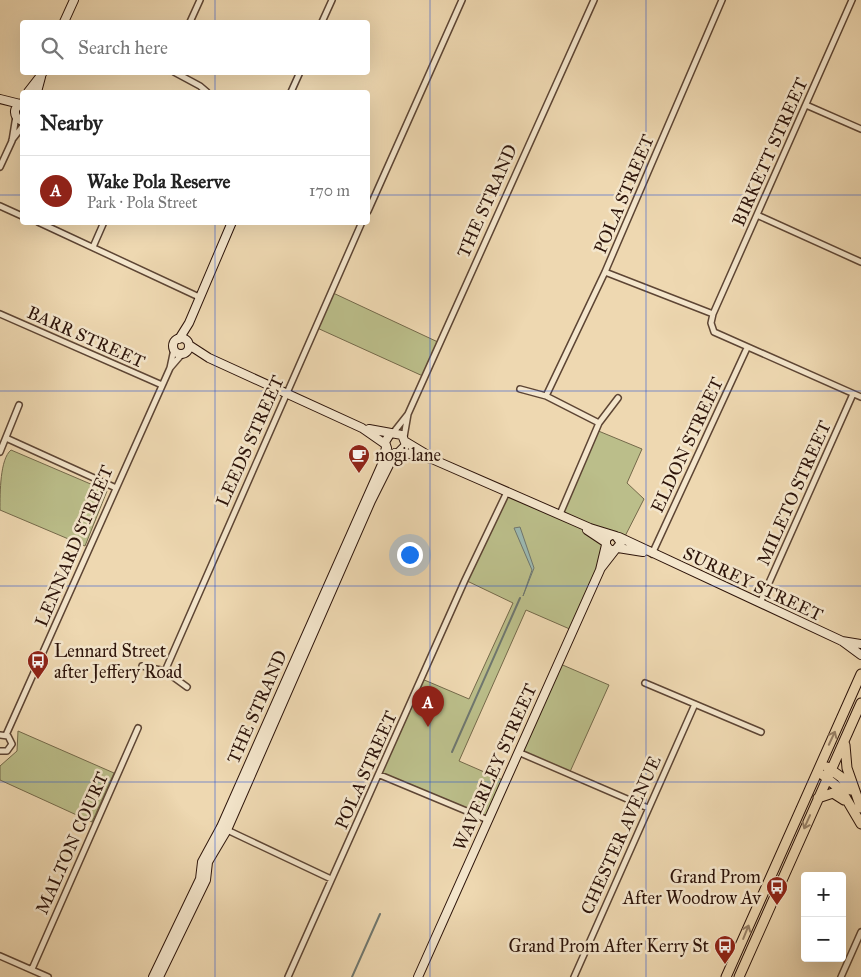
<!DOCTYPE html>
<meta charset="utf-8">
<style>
:root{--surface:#fff;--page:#f6f6f6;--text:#222;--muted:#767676;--line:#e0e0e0;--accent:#8f2418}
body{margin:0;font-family:"IM FELL Great Primer",serif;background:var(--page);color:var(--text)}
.controls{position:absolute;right:15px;bottom:15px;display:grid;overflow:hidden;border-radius:5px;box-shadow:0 5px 20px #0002}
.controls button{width:45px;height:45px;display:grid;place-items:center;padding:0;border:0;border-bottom:1px solid var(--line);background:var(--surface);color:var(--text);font:25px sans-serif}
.you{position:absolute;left:409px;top:554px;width:18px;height:18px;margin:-12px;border:4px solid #fff;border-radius:50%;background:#1a73e8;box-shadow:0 0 0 8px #1a73e833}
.badge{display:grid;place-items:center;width:32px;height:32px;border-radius:50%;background:var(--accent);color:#fff;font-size:16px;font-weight:700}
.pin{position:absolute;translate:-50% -41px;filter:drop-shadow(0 1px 2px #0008)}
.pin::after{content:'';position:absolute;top:26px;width:18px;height:15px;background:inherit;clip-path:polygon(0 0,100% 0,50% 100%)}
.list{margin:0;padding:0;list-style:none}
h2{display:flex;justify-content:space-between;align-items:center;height:65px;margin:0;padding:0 20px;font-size:21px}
h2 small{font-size:16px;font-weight:400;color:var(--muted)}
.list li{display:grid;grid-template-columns:32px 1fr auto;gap:15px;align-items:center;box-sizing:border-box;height:70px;padding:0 20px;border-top:1px solid var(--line)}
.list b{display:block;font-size:19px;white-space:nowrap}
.list p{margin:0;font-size:16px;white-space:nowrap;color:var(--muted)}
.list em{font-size:16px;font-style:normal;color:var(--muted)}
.icon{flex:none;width:28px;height:28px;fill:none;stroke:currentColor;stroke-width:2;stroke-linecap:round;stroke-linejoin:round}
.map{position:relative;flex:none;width:861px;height:977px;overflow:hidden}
.search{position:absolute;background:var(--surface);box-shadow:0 5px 20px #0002;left:20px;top:20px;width:350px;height:55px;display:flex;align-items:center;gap:12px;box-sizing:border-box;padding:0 18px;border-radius:5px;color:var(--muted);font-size:19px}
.panel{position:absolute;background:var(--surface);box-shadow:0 5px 20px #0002;left:20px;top:90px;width:350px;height:135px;border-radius:5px}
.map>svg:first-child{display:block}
.green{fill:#bbbe8a;stroke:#74694a}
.water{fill:#9bb9b2;stroke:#6f776f}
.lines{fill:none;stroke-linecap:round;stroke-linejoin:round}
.stream{stroke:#6f776f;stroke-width:2}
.street-casing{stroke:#5d4534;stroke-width:8}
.secondary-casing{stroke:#2d140a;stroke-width:10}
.primary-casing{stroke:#2d140a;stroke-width:11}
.street{stroke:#f4e6cc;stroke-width:5}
.secondary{stroke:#f4e6cc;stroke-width:8}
.primary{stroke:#eed8b1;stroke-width:9}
.oneway{stroke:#978066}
.grid{fill:none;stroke:#1d4ed8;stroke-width:1;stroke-opacity:0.55}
.labels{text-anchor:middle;stroke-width:5;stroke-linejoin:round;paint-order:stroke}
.street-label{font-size:18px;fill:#2d140a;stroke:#f4e6cc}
.poi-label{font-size:18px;fill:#2d140a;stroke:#f4e6cc;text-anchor:start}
</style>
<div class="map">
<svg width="861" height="977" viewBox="0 0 861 977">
<rect width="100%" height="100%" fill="#eed8b1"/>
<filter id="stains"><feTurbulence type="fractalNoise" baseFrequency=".004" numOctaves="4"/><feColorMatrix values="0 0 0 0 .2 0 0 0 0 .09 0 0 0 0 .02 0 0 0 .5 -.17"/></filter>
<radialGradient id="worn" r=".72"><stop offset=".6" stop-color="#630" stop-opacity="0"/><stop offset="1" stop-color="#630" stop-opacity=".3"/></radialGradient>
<path class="green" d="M331,292L440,343L425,377L315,327Z
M596,430L642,449L627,483L644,499L620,546V540L608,537L610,550L572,630L526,610L459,761L505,781L488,820L380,775L422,679L469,699L513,603L465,580L507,492L560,514Z
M11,450L107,491L85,546L0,510C0,492 0,459 11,450Z
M558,663L609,685L569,774L518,752Z
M18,731L114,773L92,822L0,780V766L17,751Z"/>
<path class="water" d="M520,527L534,568L523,596L532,570L514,528Z"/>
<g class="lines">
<path class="stream" d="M452,752L520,598
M352,977L380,914"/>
<g class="street-casing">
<path id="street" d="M852,0L713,314L711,323L714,332L861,397
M190,22L200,0
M322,22L332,0
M174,72L200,86L207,92
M291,92L300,72
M806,105L861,129
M12,140L22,127
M0,167L12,141L16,116
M0,206L22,216
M368,211L462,0
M757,215L861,262
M38,222L199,297
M93,247L104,222
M605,272L713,314
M0,314L162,385
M170,368L182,354
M520,389L546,396
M599,423L618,398
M393,433L408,414L594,0
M404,437L408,414
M6,438L116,488
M0,452L19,405
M560,514L599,423L546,396L605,272L722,0
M652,554L747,348
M760,603L853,394
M142,666L165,671L187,687
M165,671L362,222
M645,683L761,732
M0,735L8,736L12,744L7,751H0
M6,735L170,368L174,349
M518,752L648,808
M380,775L488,820
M225,829L331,879
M0,956L48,977
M32,969L138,728
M288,977L465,580L507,492
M574,977L695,704
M841,977L861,932"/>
</g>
<g class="secondary-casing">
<path id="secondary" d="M64,22L74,0
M28,92L42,74
M37,92L41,77
M0,99L20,104
M22,103C15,106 13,112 17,118L22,121
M173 346a8 8 0 1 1 16 0a8 8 0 1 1-16 0Z
M179,339L189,323L232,222
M189,345L209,358L362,428L385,444
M369,429L402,435L406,445L399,452
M406,442L426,454
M387,448L385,442L390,434
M401,452L432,459L590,528L616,536L621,543L615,550H610L606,545V539L611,535
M587,530L605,542
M619,537L842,641L861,655
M618,548L643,552
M601,568L615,550
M842,641L861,644
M153,977L200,879L202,862L221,827L383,462L386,447
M159,977L206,880L208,862L227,830L371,501L395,453
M418,977L600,570L606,545"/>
</g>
<g class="primary-casing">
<path id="primary" d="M845,745L847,768L861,808
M827,767L841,777L851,790
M823,775L841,790L861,824
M818,798L833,793L844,800
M726,977L861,674
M739,977L861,703"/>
</g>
<use href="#street" class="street"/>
<use href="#secondary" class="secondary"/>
<use href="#primary" class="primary"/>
</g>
<defs><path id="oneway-shaft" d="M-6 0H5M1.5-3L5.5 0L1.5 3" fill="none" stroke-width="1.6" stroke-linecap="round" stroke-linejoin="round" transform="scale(1.25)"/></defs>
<g class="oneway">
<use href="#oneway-shaft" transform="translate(832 738) rotate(-65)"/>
<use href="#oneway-shaft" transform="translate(807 822) rotate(114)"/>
<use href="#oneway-shaft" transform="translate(746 932) rotate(-68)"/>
</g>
<path class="grid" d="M215,0V22M430,0V977M646,0V977M215,72V92M0,195H22M368,195H861M215,222V977M0,391H861M0,586H861M0,782H861"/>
<defs>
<g id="cafe-pin" transform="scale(1.125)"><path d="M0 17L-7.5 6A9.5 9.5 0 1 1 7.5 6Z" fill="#8f2418" stroke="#f4e6cc"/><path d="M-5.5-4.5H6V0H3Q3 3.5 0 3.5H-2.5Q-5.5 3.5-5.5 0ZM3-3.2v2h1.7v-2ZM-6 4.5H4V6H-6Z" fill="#fff"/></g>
<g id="bus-pin" transform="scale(1.125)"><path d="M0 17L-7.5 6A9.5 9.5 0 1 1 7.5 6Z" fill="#8f2418" stroke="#f4e6cc"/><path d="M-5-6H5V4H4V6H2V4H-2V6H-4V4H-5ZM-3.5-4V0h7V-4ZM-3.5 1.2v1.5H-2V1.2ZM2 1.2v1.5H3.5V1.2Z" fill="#fff"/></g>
</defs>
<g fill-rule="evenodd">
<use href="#cafe-pin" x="359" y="455"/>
<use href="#bus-pin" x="38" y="661"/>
<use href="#bus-pin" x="777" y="887"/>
<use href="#bus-pin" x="725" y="946"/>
</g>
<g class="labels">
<g class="street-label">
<text transform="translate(770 152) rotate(-66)" y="6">BIRKETT STREET</text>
<text transform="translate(624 194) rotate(-67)" y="6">POLA STREET</text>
<text transform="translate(487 201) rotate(-66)" y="6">THE STRAND</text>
<text transform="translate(86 337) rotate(24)" y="6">BARR STREET</text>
<text transform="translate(250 441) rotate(-66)" y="6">LEEDS STREET</text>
<text transform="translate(687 445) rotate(-65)" y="6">ELDON STREET</text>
<text transform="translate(794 493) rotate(-66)" y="6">MILETO STREET</text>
<text transform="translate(74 546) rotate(-67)" y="6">LENNARD STREET</text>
<text transform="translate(753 584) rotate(25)" y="6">SURREY STREET</text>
<text transform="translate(257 707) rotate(-66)" y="6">THE STRAND</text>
<text transform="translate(495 767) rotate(-66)" y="6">WAVERLEY STREET</text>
<text transform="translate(366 770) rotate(-66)" y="6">POLA STREET</text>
<text transform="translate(621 835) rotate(-66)" y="6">CHESTER AVENUE</text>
<text transform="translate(72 843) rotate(-66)" y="6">MALTON COURT</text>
</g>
<g class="poi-label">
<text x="375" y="461">nogi lane</text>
<text x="54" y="657">Lennard Street<tspan x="54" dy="21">after Jeffery Road</tspan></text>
<text x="761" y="883" text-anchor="end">Grand Prom<tspan x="761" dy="21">After Woodrow Av</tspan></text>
<text x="709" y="952" text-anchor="end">Grand Prom After Kerry St</text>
</g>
</g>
<rect width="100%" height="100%" filter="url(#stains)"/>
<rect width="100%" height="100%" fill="url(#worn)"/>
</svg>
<div class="controls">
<button>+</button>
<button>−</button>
</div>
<div class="you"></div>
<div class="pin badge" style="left:428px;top:727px">A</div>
<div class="search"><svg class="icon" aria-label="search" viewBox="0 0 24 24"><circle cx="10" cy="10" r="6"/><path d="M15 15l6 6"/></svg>Search here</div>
<section class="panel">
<h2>Nearby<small></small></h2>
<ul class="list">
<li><span class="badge">A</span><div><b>Wake Pola Reserve</b><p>Park · Pola Street</p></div><em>170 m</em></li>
</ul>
</section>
</div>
